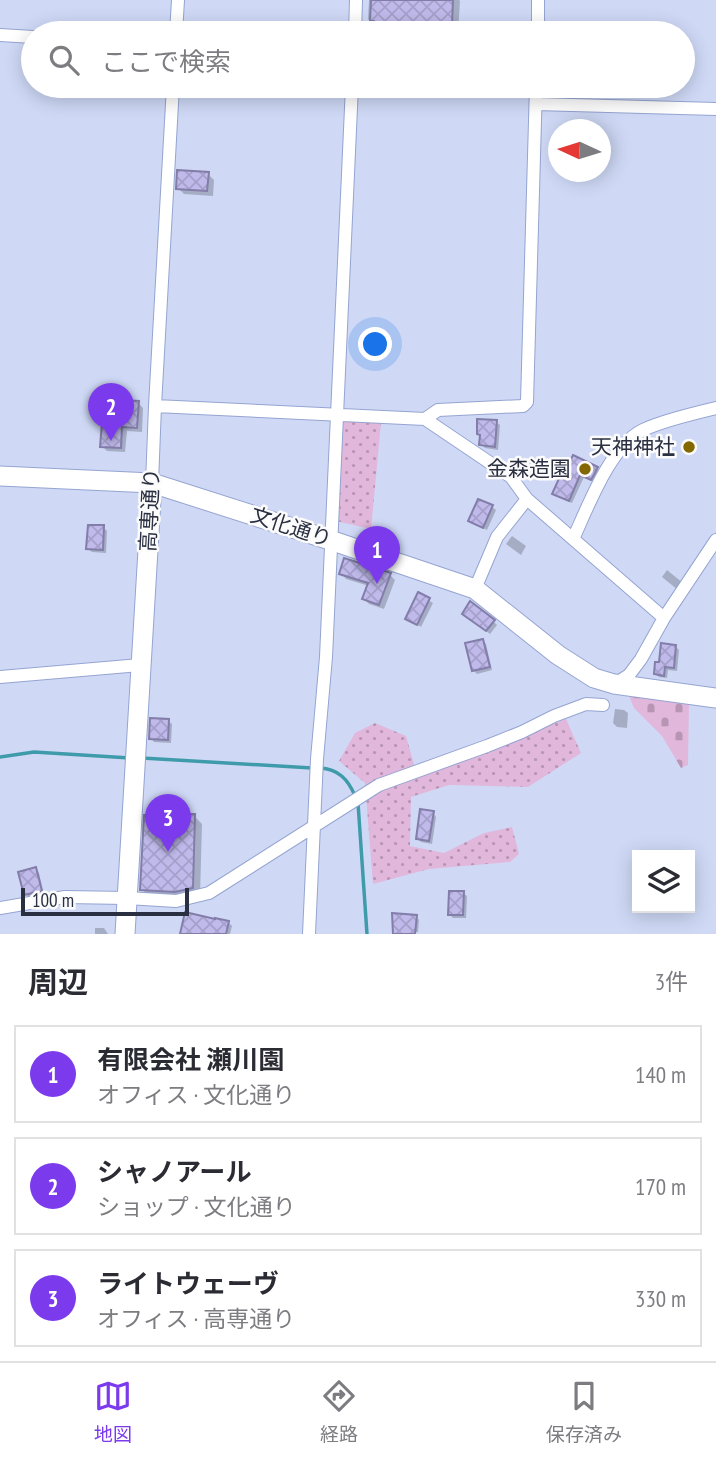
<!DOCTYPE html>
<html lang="ja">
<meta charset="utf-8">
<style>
:root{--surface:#fff;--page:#f7f7f7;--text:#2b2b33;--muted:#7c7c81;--line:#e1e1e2;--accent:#7c3aed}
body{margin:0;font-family:"PT Sans Narrow","Noto Sans JP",sans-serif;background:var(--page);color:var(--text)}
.controls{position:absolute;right:21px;bottom:21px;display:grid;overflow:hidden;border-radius:0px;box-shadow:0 4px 18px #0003}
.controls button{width:63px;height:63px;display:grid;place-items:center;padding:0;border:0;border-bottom:2px solid var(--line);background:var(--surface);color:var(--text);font:35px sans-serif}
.compass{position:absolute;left:548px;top:119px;width:63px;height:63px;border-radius:50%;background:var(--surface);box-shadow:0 4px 18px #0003;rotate:274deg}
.scale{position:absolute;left:21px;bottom:18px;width:168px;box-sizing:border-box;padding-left:7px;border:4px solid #2a3042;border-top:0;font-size:19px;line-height:24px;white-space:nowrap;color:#2a3042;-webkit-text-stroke:5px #fbfbfb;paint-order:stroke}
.you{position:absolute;left:376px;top:345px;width:24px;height:24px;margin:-18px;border:5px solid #fff;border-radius:50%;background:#1a73e8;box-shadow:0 0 0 10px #1a73e833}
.badge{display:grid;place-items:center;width:46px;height:46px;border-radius:50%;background:var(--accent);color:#fff;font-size:23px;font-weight:700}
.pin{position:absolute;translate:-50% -58px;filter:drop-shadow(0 2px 4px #0008)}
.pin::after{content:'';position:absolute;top:37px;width:24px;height:21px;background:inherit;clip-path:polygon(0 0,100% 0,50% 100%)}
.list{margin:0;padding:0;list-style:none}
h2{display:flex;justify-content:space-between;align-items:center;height:91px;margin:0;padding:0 28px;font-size:30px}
h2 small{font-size:23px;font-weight:400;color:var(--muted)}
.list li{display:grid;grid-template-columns:46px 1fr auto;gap:21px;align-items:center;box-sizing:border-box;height:98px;margin:0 14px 14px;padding:0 14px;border:2px solid var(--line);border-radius:0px}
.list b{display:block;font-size:26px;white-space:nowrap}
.list p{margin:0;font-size:23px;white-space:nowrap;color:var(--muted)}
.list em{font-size:23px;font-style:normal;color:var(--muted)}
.icon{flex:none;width:38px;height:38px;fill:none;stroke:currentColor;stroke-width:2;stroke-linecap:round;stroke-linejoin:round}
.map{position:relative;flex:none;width:716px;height:934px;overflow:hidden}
.search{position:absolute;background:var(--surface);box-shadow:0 4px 18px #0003;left:21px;right:21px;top:21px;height:77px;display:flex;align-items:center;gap:18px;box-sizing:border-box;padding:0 24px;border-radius:38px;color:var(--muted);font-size:26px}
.sheet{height:427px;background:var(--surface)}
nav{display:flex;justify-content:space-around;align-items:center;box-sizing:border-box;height:98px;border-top:2px solid var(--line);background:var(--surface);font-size:19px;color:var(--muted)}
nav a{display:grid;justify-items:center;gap:4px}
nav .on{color:var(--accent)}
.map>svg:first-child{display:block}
.green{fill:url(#green-dots)}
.cemetery{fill:url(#cemetery-stones)}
.shadow{fill:#0003}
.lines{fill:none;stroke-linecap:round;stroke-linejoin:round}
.stream{stroke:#3f9baa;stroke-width:3.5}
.building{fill:url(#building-cross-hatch);stroke:#837daa;stroke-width:2}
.street-casing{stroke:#95a4d1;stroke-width:14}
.secondary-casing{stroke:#95a4d1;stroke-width:21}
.street{stroke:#fff;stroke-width:12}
.secondary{stroke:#fff;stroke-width:19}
.poi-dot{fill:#836700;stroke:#fbfbfb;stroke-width:2.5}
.labels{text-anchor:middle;stroke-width:5;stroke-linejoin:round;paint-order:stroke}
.poi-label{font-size:21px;fill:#2a3042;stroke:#fbfbfb;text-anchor:end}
.street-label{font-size:21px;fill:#2a3042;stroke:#fbfbfb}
</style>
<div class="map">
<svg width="716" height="934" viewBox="0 0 716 934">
<defs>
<pattern id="green-dots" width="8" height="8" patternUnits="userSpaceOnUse" patternTransform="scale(1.75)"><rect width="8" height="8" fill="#e1b7db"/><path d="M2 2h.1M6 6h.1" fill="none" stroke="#b795b3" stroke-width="1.8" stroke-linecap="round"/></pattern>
<pattern id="cemetery-stones" width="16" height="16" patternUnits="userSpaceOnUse" patternTransform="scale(1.75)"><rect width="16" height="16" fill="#e1b7db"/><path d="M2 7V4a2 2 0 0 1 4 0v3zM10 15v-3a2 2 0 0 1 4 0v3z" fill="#b795b3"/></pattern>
<pattern id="building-cross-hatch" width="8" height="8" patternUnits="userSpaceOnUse" patternTransform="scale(1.75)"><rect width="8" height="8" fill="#c0baeb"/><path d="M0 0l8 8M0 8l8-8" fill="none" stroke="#a5a0cb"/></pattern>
</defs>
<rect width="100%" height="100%" fill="#cfd9f6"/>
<path class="green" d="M342,420L381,423L371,529L336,521Z
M566,719L581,753L528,787L449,785L411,797L410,846L444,853L484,833L512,827L519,854L510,862L429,869L373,884L365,783L339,761L355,733L375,723L406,736L417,775Z"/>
<path class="cemetery" d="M629,696L689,702L688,765L681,768L662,736L634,708Z"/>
<path class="shadow" d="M369,0H459L460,1L458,32L399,29V33H374L375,26L368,19Z
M208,174L214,180L213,196L184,194L178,188Z
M138,403L143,408L142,432L127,431L125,452L107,451L102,446Z
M496,422L500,425L498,450L485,448L481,444V437L478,434Z
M597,469L600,472L595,482L584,477L572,503L558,497L554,493L562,476Z
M492,507L496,510L487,530L474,524L470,520Z
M103,527L107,531L106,553L92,552L88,549Z
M512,536L526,546L521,555L506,544Z
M667,570L683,583L678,590L662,577Z
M341,573L390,575L395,580L384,609L369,604L364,599L369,586L346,579Z
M419,595L433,603L421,627L408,619Z
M468,617L493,621L497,625L490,634Z
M482,640L486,644L492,670L477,674L474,671Z
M675,646L679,650L677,671L668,670L667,678L659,677L656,674L661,664Z
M615,709L624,710L628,713L627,728L617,727L613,723Z
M168,721L172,724L171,743L154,742L151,738Z
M433,813L436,817L432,844L421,842L417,838Z
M194,816L202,824L200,896L150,897L142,889Z
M35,869L39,873L44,895L29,898L26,894Z
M463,893L467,896L466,918H453L450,915Z
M416,916L419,920L418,932H415V934H395Z
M228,922L232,926L230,934H182Z
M95,928H104L108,934H95Z"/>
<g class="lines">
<path class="stream" d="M0,757L34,752L130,758
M142,758L312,768
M320,768C338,769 348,779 355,796
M358,803L367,934"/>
</g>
<path class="building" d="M371,0H453L452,25L417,24V33H373L374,21H370Z
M177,170L209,172L207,191L176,189Z
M104,399L139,401L137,428L122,427L121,448L100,447Z
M477,419L497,420L495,447L479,445L480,435L477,434Z
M573,455L598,467L591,480L580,475L569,501L552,494L561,474L563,475Z
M478,499L493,505L483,528L468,521Z
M88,525H104L103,550L86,549Z
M344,558L391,573L379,605L362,599L368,583L339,574Z
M418,592L430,598L417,625L405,619Z
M470,601L495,620L486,631L462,614Z
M483,639L490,667L472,671L465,643Z
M661,643L676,645L674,668L665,667L664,676L654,674L655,662H659Z
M150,718L169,719L168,740L149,739Z
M420,809L434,811L429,841L416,839Z
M195,814L193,888L175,892L140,890L144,815Z
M36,867L42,891L24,895L18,872Z
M449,891H464L463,915H448Z
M185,912L215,919V918L229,921L226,934H180Z
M392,913L417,915L415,934H393Z"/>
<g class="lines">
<g class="street-casing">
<path id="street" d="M176,33L178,0
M355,33L356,0
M538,33V0
M0,35L33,37
M536,104L716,109
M155,406L425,419L511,477L527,499L664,618
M425,419L438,410L523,406L527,402L536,86
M152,483L155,406L173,86
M573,539C588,507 610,446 643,430C661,421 695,413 716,408
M475,589L497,537L527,499
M0,677L140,665
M615,684L629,675L641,659L664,618L716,540
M0,908L65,897L127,898L176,901L209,893L379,785L487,746L522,732L554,716L586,704L603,705
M309,934L317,759L326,657L352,86"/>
</g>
<g class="secondary-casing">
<path id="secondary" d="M0,476L152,483L330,540L475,589L558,655L594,678L614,684L716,698
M125,934L152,483"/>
</g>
<use href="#street" class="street"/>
<use href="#secondary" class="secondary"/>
</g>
<g class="poi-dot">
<circle cx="689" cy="447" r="7"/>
<circle cx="585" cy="469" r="7"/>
</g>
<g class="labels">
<g class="poi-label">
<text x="675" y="454">天神神社</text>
<text x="571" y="476">金森造園</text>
</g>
<g class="street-label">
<text transform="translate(150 510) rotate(-87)" y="7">高専通り</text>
<text transform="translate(291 527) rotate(18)" y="7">文化通り</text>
</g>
</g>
</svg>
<div class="controls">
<button><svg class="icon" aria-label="layers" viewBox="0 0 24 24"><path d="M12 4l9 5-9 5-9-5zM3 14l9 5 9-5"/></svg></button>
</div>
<svg class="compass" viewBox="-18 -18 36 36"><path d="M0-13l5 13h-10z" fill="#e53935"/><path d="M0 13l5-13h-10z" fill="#7c7c81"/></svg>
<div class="scale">100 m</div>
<div class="you"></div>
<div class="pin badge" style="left:377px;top:584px">1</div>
<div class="pin badge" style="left:111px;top:441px">2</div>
<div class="pin badge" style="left:168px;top:852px">3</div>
<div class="search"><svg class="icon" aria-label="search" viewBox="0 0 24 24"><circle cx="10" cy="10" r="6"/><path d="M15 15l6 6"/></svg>ここで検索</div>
</div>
<section class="sheet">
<h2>周辺<small>3件</small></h2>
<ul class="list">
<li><span class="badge">1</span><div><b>有限会社 瀬川園</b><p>オフィス · 文化通り</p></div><em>140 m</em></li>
<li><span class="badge">2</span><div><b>シャノアール</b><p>ショップ · 文化通り</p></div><em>170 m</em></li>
<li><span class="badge">3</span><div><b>ライトウェーヴ</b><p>オフィス · 高専通り</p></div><em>330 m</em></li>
</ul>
</section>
<nav>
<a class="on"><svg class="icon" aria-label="map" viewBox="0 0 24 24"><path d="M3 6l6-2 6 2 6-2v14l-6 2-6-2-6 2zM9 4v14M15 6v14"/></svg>地図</a>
<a><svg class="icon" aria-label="directions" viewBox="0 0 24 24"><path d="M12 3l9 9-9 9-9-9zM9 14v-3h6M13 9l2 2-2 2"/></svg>経路</a>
<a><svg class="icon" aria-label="saved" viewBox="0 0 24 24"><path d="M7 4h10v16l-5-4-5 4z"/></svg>保存済み</a>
</nav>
